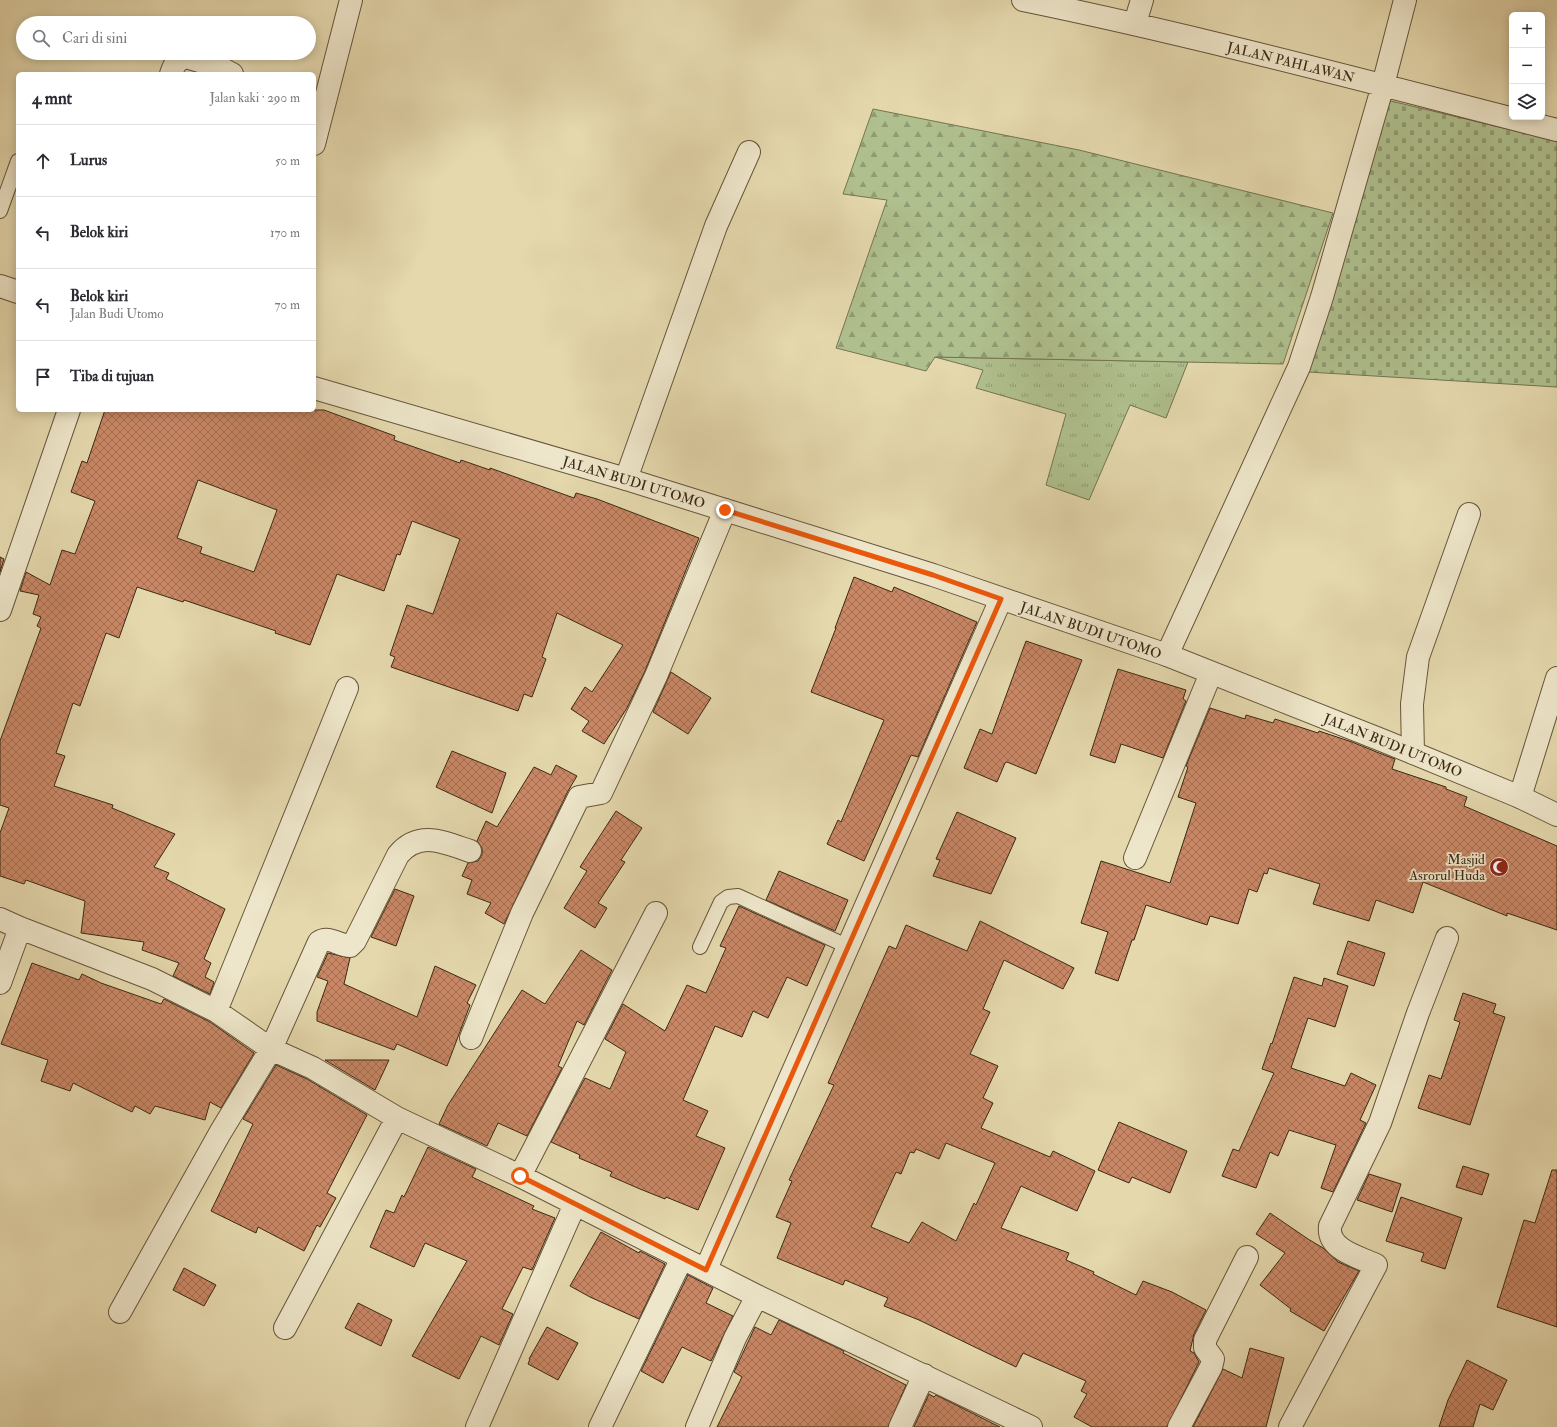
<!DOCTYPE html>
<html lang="id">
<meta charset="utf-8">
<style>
:root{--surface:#fff;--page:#f7f7f7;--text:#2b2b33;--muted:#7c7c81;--line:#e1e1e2}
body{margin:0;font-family:"IM FELL Double Pica",serif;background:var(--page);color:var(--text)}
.controls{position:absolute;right:12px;top:12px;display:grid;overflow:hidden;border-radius:6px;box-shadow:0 2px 10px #0003}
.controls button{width:36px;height:36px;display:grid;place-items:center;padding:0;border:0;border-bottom:1px solid var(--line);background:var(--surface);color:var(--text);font:20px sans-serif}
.stop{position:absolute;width:12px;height:12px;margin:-9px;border:3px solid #ea580c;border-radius:50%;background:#fff}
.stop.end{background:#ea580c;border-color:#fff;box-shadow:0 1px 4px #0008}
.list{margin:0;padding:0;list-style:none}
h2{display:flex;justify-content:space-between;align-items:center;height:52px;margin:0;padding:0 16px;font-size:17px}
h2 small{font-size:13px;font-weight:400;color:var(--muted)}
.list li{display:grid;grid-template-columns:26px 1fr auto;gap:12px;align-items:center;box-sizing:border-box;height:72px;padding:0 16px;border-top:1px solid var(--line)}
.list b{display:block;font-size:15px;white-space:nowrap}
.list p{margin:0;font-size:13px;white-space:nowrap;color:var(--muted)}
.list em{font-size:13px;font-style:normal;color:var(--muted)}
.icon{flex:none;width:22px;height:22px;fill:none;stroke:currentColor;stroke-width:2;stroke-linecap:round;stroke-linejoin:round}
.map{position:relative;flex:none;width:1557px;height:1427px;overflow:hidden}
.search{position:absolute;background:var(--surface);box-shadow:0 2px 10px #0003;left:16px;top:16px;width:300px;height:44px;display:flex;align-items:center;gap:10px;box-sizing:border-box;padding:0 14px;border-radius:22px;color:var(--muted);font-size:15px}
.panel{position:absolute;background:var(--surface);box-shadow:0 2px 10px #0003;left:16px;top:72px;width:300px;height:340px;border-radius:6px}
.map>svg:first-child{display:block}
.grass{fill:url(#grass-tufts);stroke:#757451}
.forest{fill:url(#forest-firs);stroke:#757451}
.cemetery{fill:url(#cemetery-stones);stroke:#757451}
.building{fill:url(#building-cross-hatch);stroke:#3b2914;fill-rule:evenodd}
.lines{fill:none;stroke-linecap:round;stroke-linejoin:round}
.service-casing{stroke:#66553a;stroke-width:16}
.minor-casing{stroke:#66553a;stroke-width:24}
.tertiary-casing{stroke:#66553a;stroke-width:24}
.service{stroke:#eee6ca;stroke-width:14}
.minor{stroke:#eee6ca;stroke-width:22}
.tertiary{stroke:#eee6ca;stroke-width:22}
.route{stroke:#ea580c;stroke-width:5}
.labels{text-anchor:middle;stroke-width:3.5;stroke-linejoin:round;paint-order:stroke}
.street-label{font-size:14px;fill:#3b2914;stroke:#eee6ca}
.poi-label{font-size:14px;fill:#3b2914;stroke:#eee6ca;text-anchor:end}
</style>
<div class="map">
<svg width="1557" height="1427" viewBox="0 0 1557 1427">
<defs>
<pattern id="grass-tufts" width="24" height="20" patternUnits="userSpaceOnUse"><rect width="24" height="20" fill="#afc08e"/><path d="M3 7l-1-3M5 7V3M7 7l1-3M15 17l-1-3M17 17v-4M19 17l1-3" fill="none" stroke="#909c73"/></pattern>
<pattern id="forest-firs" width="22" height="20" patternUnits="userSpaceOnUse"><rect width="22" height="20" fill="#afc08e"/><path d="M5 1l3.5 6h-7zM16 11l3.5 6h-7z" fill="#909c73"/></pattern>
<pattern id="cemetery-stones" width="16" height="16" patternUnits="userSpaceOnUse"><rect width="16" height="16" fill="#afc08e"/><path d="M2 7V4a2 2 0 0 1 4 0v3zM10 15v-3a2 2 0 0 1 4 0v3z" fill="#909c73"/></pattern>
<pattern id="building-cross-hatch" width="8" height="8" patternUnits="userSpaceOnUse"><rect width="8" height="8" fill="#c98765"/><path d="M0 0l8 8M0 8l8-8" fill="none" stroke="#a46e52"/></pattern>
</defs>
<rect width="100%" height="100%" fill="#e5d8ad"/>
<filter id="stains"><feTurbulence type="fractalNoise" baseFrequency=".005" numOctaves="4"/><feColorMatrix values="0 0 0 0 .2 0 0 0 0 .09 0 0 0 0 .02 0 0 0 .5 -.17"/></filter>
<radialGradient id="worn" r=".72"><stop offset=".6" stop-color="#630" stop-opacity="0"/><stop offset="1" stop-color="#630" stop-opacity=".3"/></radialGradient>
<path class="grass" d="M935,357L1188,362L1166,418L1130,405L1089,500L1046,485L1066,414L976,388L983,370Z"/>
<path class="forest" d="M873,109L1079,150L1333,213L1283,364L935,357L926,371L836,348L887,200L843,194Z"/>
<path class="cemetery" d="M1391,101L1557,141V387L1308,372L1387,105Z"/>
<path class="building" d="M105,410H324L395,436L394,440L460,463L461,460L490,470V468L574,498L576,493L597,499L699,538L645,671L627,708L604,744L582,731L589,721L571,709L585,687L592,692L623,645L557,613L542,657L546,659L532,697L524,694L518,711L391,667L395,657L390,655L407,605L433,614L460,539L412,521L400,555L397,554L384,591L337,574L310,645L275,633L276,631L184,600L183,602L137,587L119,638L106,633L80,706L73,703L56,753L65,756L54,786L113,805L112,808L175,834L154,867L169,873L166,879L225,909L204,959L211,963L205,977L214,982L210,994L173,976L179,963L142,950L144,942L81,933L85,901L26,880L24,884L0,876V833L9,808L0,805V741L41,628L37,626L41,617L33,614L39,595L20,591L26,572L50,585L62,550L75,554L95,501L71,492L82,461L87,463ZM198,480L277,510L254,572L200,553L202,547L177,538Z
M0,557L4,559L0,572Z
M854,577L892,592L894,587L977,622L918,757L911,755L864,861L827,844L838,820L841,822L884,720L811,692L836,628H835Z
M1026,641L1082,660L1036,774L1007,762L1005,763L997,782L964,768L980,729L992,734Z
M1118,669L1186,690L1183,699L1186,701L1163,758L1121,744L1115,763L1090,755Z
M671,672L711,698L688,734L653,712Z
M1210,708L1245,719L1246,715L1273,723L1275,719L1318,733L1319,731L1352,742L1379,753L1395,759L1392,769L1446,787V789L1467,797L1464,806L1557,846V930L1507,913V916L1423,882L1413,913L1376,900L1369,921L1313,904L1320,884L1269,868L1267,874L1264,873L1257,892L1249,889L1238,924L1210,916L1207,925L1146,905L1134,940H1132L1118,981L1095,973L1108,932L1081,923L1101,861L1170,883L1196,803L1178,797L1188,767L1186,766Z
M452,751L506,773L492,813L436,787Z
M556,765L577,776L568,791L504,924L485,913L491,903L467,894L472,880L462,876L468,863L478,861L482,855V848L477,841L486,821L497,827L534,767L551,775Z
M616,811L642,828L621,860L625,862L598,903L607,908L595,928L564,908L587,871L580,867Z
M957,812L1016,838L991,894L933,876L940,860L936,859Z
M779,871L848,900L835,931L766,900Z
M395,889L414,896L396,946L371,937Z
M739,906L825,945L807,986L787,977L768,1018L753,1011L742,1037L715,1026L683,1100L708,1111L696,1136L725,1148L698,1210L666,1197L665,1199L640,1189L610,1176L612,1172L579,1158L580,1155L551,1142L585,1078L610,1089L626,1052L605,1039L623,1004L665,1031L687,985L706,993L726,948L720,946Z
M980,921L1074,968L1063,989L1004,960L983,1009L990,1012L970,1054L998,1066L983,1098L993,1103L981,1128L1050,1157L1053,1151L1095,1171L1077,1211L1021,1186L1001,1228L1069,1253L1066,1260L1094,1272L1093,1274L1136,1295L1143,1281L1172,1292L1206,1310L1194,1334L1190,1351L1194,1353L1199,1362L1167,1427H1092L1074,1417L1087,1394L1081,1391L1086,1381L1023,1353L1016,1367L919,1320L884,1306L888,1298L845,1280L843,1285L777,1258L791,1223L776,1217L792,1181L789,1180L834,1085L828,1083L889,946L896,949L906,925L967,951ZM946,1143L995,1163L976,1205L974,1203L956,1241L922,1222L909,1243L871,1227L896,1172L901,1174L910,1152L914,1153L916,1149L939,1159Z
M1348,941L1385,953L1374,986L1337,974Z
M581,950L612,970L584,1025L577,1021L558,1066L562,1068L527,1136L498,1123L487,1146L439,1124L448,1105L522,990L545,1004Z
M328,953L350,958L344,984L417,1017L435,966L476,985L467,1003L470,1005L447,1066L397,1044L394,1050L317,1021V1012L328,981L317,977Z
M32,963L79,980L82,974L101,983L161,1004L164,999L210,1022L254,1053L221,1108L210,1102L205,1120L155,1106L150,1114L135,1106L132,1112L73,1083L70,1091L41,1081L48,1060L1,1044Z
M1294,977L1322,986L1324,978L1348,986L1335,1027L1308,1018L1291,1068L1345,1086L1351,1073L1376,1085L1360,1120L1366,1123L1333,1192L1321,1188L1336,1145L1289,1130L1278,1156L1270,1152L1256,1188L1222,1176L1233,1149L1239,1151L1274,1073L1262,1069L1271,1043L1272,1044Z
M1463,993L1496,1004L1493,1013L1505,1017L1470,1125L1418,1108L1429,1075L1441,1079L1460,1022L1454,1020Z
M325,1060H389L375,1090Z
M276,1065L307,1079L367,1115L327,1193L336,1198L320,1227L317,1225L304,1251L258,1227L256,1233L211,1211L253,1124L243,1119Z
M1119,1122L1187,1151L1170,1193L1132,1177L1129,1183L1098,1170Z
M428,1147L476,1169L472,1177L534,1206L532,1209L555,1218L532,1270L523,1267L502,1309L513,1314L499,1345L481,1336L459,1379L412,1356L467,1261L425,1243L414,1267L370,1247L386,1210L394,1213L402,1195L404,1197Z
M1463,1166L1489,1174L1482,1195L1456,1187Z
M1552,1170H1557V1327L1497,1307L1524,1220L1535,1223Z
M1369,1174L1401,1184L1392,1212L1357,1200Z
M1401,1197L1462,1218L1445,1269L1421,1261L1424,1253L1386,1241Z
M1270,1213L1308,1239L1323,1248L1338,1262L1359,1271L1324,1331L1290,1311L1291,1309L1260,1285L1285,1253L1256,1234Z
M601,1232L639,1253L640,1251L665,1264L639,1319L590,1297L570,1286Z
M184,1268L216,1285L204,1306L173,1290Z
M688,1275L713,1288L706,1303L733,1316L711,1361L682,1347L663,1383L641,1371Z
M358,1303L392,1320L381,1346L345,1328Z
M779,1320L844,1351L843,1353L906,1385L888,1427H717L742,1377L734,1372L755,1327L771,1335Z
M547,1327L578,1343L558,1380L528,1364L530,1359H529Z
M1250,1348L1284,1358L1266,1427H1193L1223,1369L1242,1378Z
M1467,1360L1507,1380L1493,1410L1480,1404L1473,1427H1439L1448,1400Z
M929,1394L934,1397L936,1395L1000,1427H914Z"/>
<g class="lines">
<g class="service-casing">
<path id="service" d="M0,211L18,161
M700,947L721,902L728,897L738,896L849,947"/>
</g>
<g class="minor-casing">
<path id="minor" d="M1023,0C1203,37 1380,85 1557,130
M1135,23L1142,0
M171,74C174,65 176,60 186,57L219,67L232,74
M314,144L351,0
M626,479L716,226L749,152
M0,610L69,410
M1167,655L1299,367L1322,297L1383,85L1405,0
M1413,753L1412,704L1418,657L1469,514
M1520,797L1557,678
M1135,858L1211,673
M0,919L20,928L152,979L216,1011L271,1049L313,1068L397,1118L520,1176L757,1296L1031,1427
M0,983L20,928
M216,1011L347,688
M471,1038L522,913L579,797L601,793L656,676L725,510
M520,1176L656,913
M706,1269L1001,599
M120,1312L220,1133L271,1049L319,942C329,935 339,946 350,946L355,941L398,855C419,830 443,842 470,851
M285,1328L397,1118
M477,1427L575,1204
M600,1427L682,1258
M697,1427L735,1338L757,1296
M900,1427L924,1375
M1179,1427L1211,1367L1213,1359L1205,1348V1340L1247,1257
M1290,1427L1376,1265C1359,1257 1327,1250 1330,1226L1380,1123L1418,1013L1447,938"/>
</g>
<g class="tertiary-casing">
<path id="tertiary" d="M0,286L18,292
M314,388L626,479L933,575L1167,655L1384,741L1520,797L1557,815"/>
</g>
<use href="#service" class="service"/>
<use href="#minor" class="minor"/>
<use href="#tertiary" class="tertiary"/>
</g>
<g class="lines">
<path class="route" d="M520,1176L706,1270L1001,599L933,575L725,510"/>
</g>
<defs>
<g id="mosque-disc" transform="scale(1)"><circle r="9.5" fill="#8f2418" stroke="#eee6ca"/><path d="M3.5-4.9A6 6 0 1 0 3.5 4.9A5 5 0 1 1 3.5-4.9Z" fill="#fff"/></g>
</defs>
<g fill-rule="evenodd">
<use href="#mosque-disc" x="1499" y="867"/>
</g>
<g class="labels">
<g class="street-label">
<text transform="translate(1291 62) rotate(14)" y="5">JALAN PAHLAWAN</text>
<text transform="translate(634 482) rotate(17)" y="5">JALAN BUDI UTOMO</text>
<text transform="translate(1091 630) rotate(19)" y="5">JALAN BUDI UTOMO</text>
<text transform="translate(1393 745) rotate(22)" y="5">JALAN BUDI UTOMO</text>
</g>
<g class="poi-label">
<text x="1485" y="864">Masjid<tspan x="1485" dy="16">Asrorul Huda</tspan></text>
</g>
</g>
<rect width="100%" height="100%" filter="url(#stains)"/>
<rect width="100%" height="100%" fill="url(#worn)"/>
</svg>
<div class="controls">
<button>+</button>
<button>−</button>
<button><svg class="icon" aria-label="layers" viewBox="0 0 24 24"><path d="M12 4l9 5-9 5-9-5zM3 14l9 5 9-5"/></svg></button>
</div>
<div class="stop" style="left:520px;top:1176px"></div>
<div class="stop end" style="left:725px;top:510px"></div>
<div class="search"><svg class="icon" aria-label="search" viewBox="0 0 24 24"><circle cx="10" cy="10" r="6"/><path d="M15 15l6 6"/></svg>Cari di sini</div>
<section class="panel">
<h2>4 mnt<small>Jalan kaki · 290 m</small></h2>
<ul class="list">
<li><svg class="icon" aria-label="ahead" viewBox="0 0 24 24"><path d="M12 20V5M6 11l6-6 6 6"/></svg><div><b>Lurus</b></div><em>50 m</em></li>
<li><svg class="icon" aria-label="left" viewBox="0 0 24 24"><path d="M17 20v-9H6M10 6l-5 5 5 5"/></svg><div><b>Belok kiri</b></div><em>170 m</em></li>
<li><svg class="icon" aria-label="left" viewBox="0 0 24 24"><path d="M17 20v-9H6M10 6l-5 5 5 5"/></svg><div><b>Belok kiri</b><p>Jalan Budi Utomo</p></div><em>70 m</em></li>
<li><svg class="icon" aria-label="arrive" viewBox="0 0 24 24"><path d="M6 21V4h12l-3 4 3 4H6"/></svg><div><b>Tiba di tujuan</b></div></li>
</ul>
</section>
</div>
